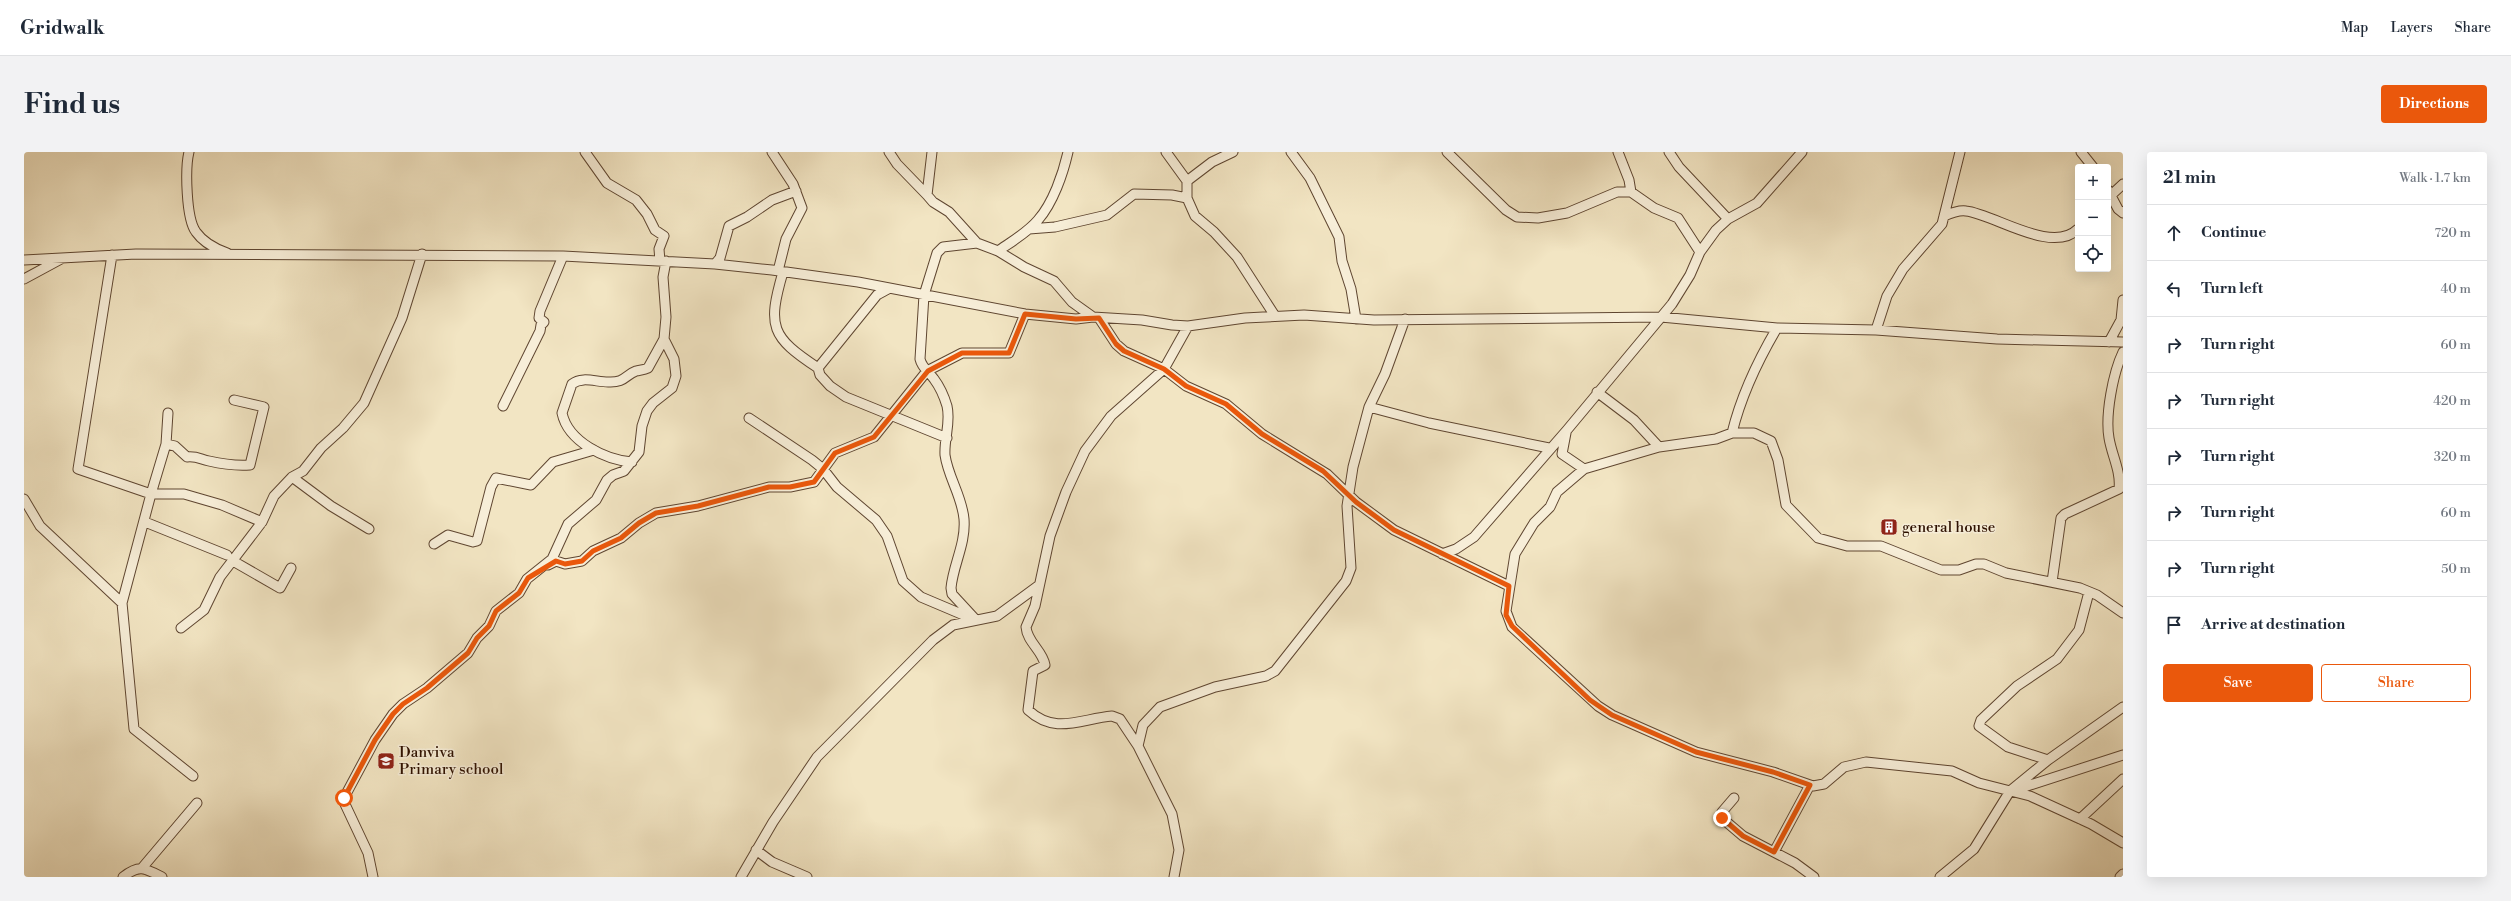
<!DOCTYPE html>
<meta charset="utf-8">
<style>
:root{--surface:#fff;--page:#f2f2f3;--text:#1f2937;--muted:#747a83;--line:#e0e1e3;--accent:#ea580c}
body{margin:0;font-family:"Libre Bodoni",serif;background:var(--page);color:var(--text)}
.controls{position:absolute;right:12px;top:12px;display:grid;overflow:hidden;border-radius:4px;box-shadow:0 4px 16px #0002}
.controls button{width:36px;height:36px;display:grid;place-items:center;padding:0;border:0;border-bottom:1px solid var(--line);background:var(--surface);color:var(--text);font:20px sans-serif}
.stop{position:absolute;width:12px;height:12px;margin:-9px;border:3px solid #ea580c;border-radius:50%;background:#fff}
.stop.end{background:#ea580c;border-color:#fff;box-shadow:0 1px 4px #0008}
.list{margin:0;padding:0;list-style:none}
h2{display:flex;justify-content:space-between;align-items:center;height:52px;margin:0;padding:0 16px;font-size:17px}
h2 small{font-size:13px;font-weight:400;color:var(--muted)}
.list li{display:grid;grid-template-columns:26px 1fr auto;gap:12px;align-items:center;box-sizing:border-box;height:56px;padding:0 16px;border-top:1px solid var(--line)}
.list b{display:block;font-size:15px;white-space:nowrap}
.list em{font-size:13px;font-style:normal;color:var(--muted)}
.actions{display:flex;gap:8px;padding:12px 16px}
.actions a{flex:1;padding:9px 0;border:1px solid var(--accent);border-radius:4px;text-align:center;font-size:14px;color:var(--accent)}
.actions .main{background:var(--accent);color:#fff}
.icon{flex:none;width:22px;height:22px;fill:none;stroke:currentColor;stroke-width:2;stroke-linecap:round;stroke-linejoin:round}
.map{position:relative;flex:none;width:2099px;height:725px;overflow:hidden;border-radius:4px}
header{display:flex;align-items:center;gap:24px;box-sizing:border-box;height:56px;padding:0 20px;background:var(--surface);border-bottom:1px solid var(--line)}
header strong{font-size:19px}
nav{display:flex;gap:22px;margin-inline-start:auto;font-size:14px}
.intro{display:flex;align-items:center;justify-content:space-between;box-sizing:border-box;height:96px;padding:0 24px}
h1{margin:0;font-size:28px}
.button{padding:10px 18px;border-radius:4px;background:var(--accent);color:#fff;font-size:14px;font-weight:700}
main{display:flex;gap:24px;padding:0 24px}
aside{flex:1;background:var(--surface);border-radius:4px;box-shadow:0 4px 16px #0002}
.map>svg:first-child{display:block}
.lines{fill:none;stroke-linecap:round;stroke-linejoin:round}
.street-casing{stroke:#5f4631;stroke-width:11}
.street{stroke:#f7eed8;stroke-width:9}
.route{stroke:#ea580c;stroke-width:5}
.labels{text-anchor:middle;stroke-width:3;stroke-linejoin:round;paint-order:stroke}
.poi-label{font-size:15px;fill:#2e1100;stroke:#f7eed8;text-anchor:start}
</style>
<header>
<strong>Gridwalk</strong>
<nav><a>Map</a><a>Layers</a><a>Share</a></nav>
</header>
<div class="intro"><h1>Find us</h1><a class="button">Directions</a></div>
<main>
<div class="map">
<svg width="2099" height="725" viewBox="0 0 2099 725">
<rect width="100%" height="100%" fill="#f2e5c3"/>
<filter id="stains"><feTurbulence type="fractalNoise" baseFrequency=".005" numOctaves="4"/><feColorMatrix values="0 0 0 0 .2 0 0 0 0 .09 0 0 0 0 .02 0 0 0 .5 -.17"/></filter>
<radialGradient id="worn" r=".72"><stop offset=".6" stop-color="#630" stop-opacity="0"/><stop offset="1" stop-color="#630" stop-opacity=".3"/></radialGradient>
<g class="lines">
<g class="street-casing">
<path id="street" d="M165,0C161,16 162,67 172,80C179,90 192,97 203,101
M561,0L583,31L612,48L623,62L631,78L640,84L635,97L636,109
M748,0L769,32L778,56L762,87L754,119
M865,0L873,12L903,43
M908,0L903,43L909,50L925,60L953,91L974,99L1000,115L1030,129L1048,150L1069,165
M1142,0L1163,29V46L1171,64L1190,80L1213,105L1251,164
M1267,0L1286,26L1315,85L1318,109L1327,137L1332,167
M1423,0L1482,58L1493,65L1514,66L1543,61L1593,40H1607L1630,56L1654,66L1676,100
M1594,0L1605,28L1607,40
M1645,0L1655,15L1704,67
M2057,0L2069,15
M1163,29L1188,10L1209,0
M2084,38L2094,57L2099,61
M2084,46L2099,32
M1920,64C1927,61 1935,58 1942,59C1970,62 2028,103 2054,77
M1005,77L1031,75L1083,63L1110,42L1148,43L1163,46
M974,99C987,90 1003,81 1014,68C1029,51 1039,22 1044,0
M88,103L54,317L127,342L98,451L110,577L169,624
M0,108L112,102L539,104L691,112L748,118L834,130L1001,162L1052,167L1069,165L1118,168L1148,173L1164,174L1221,166L1280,163L1350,168L1637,165L1753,176L1852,178L1973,187L2099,190
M691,112L696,106L705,74L723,65L748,48L772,39
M759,120C743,175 747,185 794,216L796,223L806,234L822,245L923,286
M0,127L37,107
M1075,166L1092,192L1100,199L1140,217L1162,234L1202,252L1238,282L1303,322L1332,350L1370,378L1485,434
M1852,178L1863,144L1879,117L1918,72L1936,0
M2085,190L2097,168L2099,148
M794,216L853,143L864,137
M1573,240L1610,268L1635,295
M479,254L516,179L517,173L520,170L515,166L516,159L539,104
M1345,255L1405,271L1525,296
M144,261L142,292L127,342H160L198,353L238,370
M725,266L788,308L799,317L813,335L852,368L863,384L879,429L897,445L949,467
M1542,281L1538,302L1560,317
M1708,281C1717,244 1733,210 1753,176
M142,292L151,294L163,305C173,304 176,307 185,309C198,312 212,314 226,313L240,255L210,248
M608,310C582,308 544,290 538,261L548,232C558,224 572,230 584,230C601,231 601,223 612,219C616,218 620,218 624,216L640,187
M268,325L307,354L345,377
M0,347L16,374L98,451
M121,370L203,403
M410,392L424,383L449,390L453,389L467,335L472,326L507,333L529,310L570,298
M1418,402L1432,397L1450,385L1543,278L1648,152L1666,123L1676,100L1692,78L1704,67L1733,51L1778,0
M209,409L256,436L267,416
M524,413L532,409L541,412L558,409L569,399L597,386L615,371L632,361L674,354L745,335H766L790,330L811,301L850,285L903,219L938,201H985L1001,162
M2028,430L2037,366L2041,362L2095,337C2097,319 2088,304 2085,286C2081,263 2089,221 2099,200
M2065,440L2055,478L2033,507L1993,534L1957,568L1955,574L1984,595L2024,608L2099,555
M2099,461L2073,443L2056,436L1982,421L1960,412H1952L1935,418H1917L1857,394H1823L1794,386L1762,353L1754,308L1747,289L1730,281H1708L1692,287L1635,295L1560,317L1533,340L1526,355L1510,371L1491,402L1482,459L1488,475L1574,554L1588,563L1672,600L1749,620L1789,634L1800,632L1820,615L1842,610L1928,619L1955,631L2006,644L2067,672L2099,691
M952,468L928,442L927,436C929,413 942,392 940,367C938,344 924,325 921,303C920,286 927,271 923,254C920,244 916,235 910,227C905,220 898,216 896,207L900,143L913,101L919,95L953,91
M157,476L180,458L196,425L238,370L250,344L268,325L279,319L297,296L319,276L340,251L378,166L398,102
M1114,594L1119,573L1136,555L1191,535L1242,524L1251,519L1322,429L1327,416L1323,354L1329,315L1345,255L1361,222L1381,167
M1991,638L2099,603
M1710,646L1698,660L1699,667L1719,684L1771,711L1790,725
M2056,667L2099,627
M732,698L748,710L783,725
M1750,700L1786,633
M118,716L173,651
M99,725C115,712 121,716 138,725
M349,725L344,701L320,650L321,644L351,588L369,562L379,552L403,536L444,501L453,486L465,474L472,459L495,441L503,427L528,407L544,372L572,348L583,328L589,323L600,319L615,300L618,274L623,259L629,251L648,236L652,224L650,207L640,187L642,165L639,125L642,109
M717,725L749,670L793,605L909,488L929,473L973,464L1014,434
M1150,725L1155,698L1148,662L1114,594L1096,567L1088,564C1056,567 1031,583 1004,558L1009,519L1021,513C1019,499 1003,490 1002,475L1011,454L1026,384L1042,340L1061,299L1087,264L1140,217L1164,174
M1916,725L1950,697L1986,639L2024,608
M2096,725L2099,722"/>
</g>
<use href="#street" class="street"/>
</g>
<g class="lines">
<path class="route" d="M320,646L351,588L369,562L379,552L403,536L444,501L453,486L465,474L472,459L495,441L504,426L532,409L541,412L558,409L569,399L597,386L615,371L632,361L674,354L745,335H766L790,330L811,301L850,285L904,219L938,201H985L1001,162L1052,167L1075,166L1092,192L1100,199L1140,217L1162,234L1202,252L1238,282L1299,319L1332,350L1370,378L1485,434L1482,463L1488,474L1566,548L1588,563L1672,600L1749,620L1786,633L1750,700L1719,684L1698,666"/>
</g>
<defs>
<g id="building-square" transform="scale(0.9)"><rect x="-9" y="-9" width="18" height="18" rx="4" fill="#8f2418" stroke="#f7eed8"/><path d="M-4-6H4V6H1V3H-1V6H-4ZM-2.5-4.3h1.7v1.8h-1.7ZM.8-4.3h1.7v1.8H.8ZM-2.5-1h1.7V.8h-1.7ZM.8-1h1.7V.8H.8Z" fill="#fff"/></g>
<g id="school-square" transform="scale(0.9)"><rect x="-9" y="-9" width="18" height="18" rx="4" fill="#8f2418" stroke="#f7eed8"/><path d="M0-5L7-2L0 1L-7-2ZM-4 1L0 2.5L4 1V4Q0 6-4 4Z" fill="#fff"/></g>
</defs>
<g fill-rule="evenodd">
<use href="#building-square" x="1865" y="375"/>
<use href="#school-square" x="362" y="609"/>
</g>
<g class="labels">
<g class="poi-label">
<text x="1878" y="380">general house</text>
<text x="375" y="605">Danviva<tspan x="375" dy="17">Primary school</tspan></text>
</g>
</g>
<rect width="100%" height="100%" filter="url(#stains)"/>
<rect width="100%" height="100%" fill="url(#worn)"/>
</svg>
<div class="controls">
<button>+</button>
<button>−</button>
<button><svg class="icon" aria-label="locate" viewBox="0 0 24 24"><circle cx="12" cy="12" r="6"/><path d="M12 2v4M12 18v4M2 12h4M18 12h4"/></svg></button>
</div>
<div class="stop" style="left:320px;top:646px"></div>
<div class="stop end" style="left:1698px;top:666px"></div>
</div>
<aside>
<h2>21 min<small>Walk · 1.7 km</small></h2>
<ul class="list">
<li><svg class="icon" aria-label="ahead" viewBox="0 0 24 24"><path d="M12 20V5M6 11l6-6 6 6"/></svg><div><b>Continue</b></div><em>720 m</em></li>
<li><svg class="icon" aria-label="left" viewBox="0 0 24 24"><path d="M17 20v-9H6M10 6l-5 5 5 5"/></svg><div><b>Turn left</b></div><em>40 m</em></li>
<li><svg class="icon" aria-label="right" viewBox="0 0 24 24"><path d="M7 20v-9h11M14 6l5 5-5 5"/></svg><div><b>Turn right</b></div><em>60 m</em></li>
<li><svg class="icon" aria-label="right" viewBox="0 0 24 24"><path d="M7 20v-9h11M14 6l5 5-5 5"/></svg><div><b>Turn right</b></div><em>420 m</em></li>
<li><svg class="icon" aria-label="right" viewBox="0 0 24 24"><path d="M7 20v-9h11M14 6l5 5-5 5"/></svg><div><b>Turn right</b></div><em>320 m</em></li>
<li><svg class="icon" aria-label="right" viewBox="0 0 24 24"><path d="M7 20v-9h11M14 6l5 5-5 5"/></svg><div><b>Turn right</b></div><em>60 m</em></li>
<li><svg class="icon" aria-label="right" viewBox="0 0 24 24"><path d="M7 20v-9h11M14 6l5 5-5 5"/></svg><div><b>Turn right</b></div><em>50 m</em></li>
<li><svg class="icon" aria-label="arrive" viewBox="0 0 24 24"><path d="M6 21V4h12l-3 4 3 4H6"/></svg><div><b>Arrive at destination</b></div></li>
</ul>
<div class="actions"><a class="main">Save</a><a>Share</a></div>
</aside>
</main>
